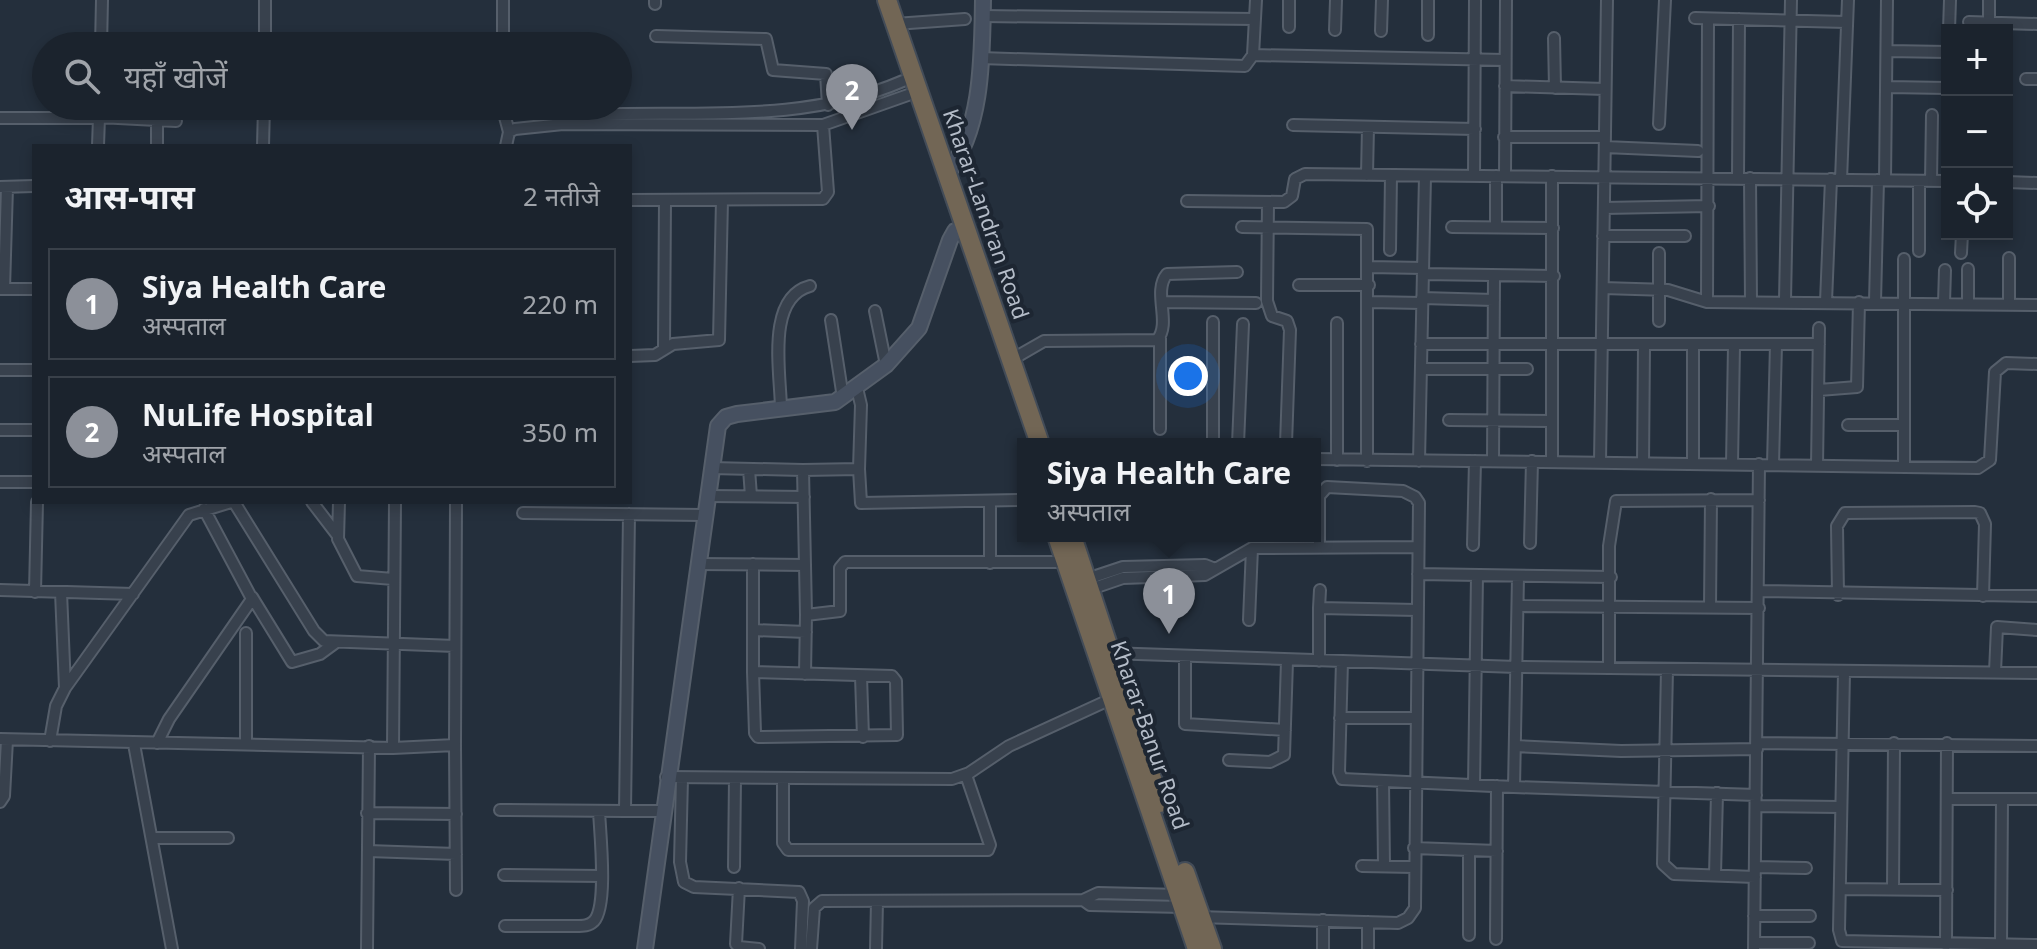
<!DOCTYPE html>
<html lang="hi">
<meta charset="utf-8">
<style>
:root{--surface:#1b232d;--page:#242b35;--text:#f1f3f6;--muted:#a0a4aa;--line:#394049;--accent:#8c9099}
body{margin:0;font-family:"Noto Sans","Noto Sans Devanagari",sans-serif;background:var(--page);color:var(--text)}
.controls{position:absolute;right:24px;top:24px;display:grid;overflow:hidden;border-radius:0px;box-shadow:0 4px 12px #0003}
.controls button{width:72px;height:72px;display:grid;place-items:center;padding:0;border:0;border-bottom:2px solid var(--line);background:var(--surface);color:var(--text);font:40px sans-serif}
.you{position:absolute;left:1188px;top:376px;width:28px;height:28px;margin:-20px;border:6px solid #fff;border-radius:50%;background:#1a73e8;box-shadow:0 0 0 12px #1a73e833}
.badge{display:grid;place-items:center;width:52px;height:52px;border-radius:50%;background:var(--accent);color:#fff;font-size:26px;font-weight:700}
.pin{position:absolute;translate:-50% -66px;filter:drop-shadow(0 2px 4px #0008)}
.pin::after{content:'';position:absolute;top:42px;width:28px;height:24px;background:inherit;clip-path:polygon(0 0,100% 0,50% 100%)}
.popup{position:absolute;left:1017px;top:438px;width:304px;height:104px;box-sizing:border-box;display:grid;place-content:center;border-radius:0px;background:var(--surface);filter:drop-shadow(0 2px 6px #0005);font-size:26px;white-space:nowrap;color:var(--muted)}
.popup b{font-size:30px;color:var(--text)}
.popup::after{content:'';position:absolute;left:50%;top:100%;margin-left:-16px;border:16px solid transparent;border-top-color:var(--surface)}
.list{margin:0;padding:0;list-style:none}
h2{display:flex;justify-content:space-between;align-items:center;height:104px;margin:0;padding:0 32px;font-size:34px}
h2 small{font-size:26px;font-weight:400;color:var(--muted)}
.list li{display:grid;grid-template-columns:52px 1fr auto;gap:24px;align-items:center;box-sizing:border-box;height:112px;margin:0 16px 16px;padding:0 16px;border:2px solid var(--line);border-radius:0px}
.list b{display:block;font-size:30px;white-space:nowrap}
.list p{margin:0;font-size:26px;white-space:nowrap;color:var(--muted)}
.list em{font-size:26px;font-style:normal;color:var(--muted)}
.icon{flex:none;width:44px;height:44px;fill:none;stroke:currentColor;stroke-width:2;stroke-linecap:round;stroke-linejoin:round}
.map{position:relative;flex:none;width:2037px;height:949px;overflow:hidden}
.search{position:absolute;background:var(--surface);box-shadow:0 4px 12px #0003;left:32px;top:32px;width:600px;height:88px;display:flex;align-items:center;gap:20px;box-sizing:border-box;padding:0 28px;border-radius:44px;color:var(--muted);font-size:30px}
.panel{position:absolute;background:var(--surface);box-shadow:0 4px 12px #0003;left:32px;top:144px;width:600px;height:360px;border-radius:0px}
.map>svg:first-child{display:block}
.lines{fill:none;stroke-linecap:round;stroke-linejoin:round}
.street-casing{stroke:#565f6b;stroke-width:14}
.secondary-casing{stroke:#565f6b;stroke-width:18}
.highway-casing{stroke:#434c58;stroke-width:22}
.street{stroke:#38414d;stroke-width:10}
.secondary{stroke:#465060;stroke-width:14}
.highway{stroke:#726655;stroke-width:18}
.labels{text-anchor:middle;stroke-width:8;stroke-linejoin:round;paint-order:stroke}
.street-label{font-size:22px;fill:#b4bcc8;stroke:#1d2632}
</style>
<div class="map">
<svg width="2037" height="949" viewBox="0 0 2037 949">
<rect width="100%" height="100%" fill="#242f3c"/>
<g class="lines">
<g class="street-casing">
<path id="street" d="M1289,0V27
M1989,0V22
M655,4V0
M983,16L1255,19
M1695,18L1846,22
M1969,22L2037,24
M895,24L965,19
M1335,30L1336,0
M1949,30L1950,0
M1381,31L1382,0
M1428,35V0
M656,36L766,39L773,70L826,74L828,105
M1554,38L1555,88
M101,46L102,0
M265,46V0
M503,46V0
M1888,51L1947,52
M1253,55L1505,60
M980,58L1245,66L1253,55L1256,0
M2026,79H2037
M1505,86L1605,89
M1888,87L1947,88
M502,106L509,132
M0,118H96L99,117L100,106
M563,124L569,117L581,115C690,110 801,125 903,81
M1659,124L1665,0
M1293,125L1475,129
M1504,137H1604
M98,146L99,117L176,121
M157,146V120
M263,146L264,106
M506,146L509,132L515,129L563,124L823,125L908,95
M1605,147L1698,151
M1367,175L1368,127
M1474,176L1475,0
M1505,176L1506,0
M1738,178L1739,19
M1750,178L1751,301
M1841,180L1848,0
M1885,180L1887,0
M1931,181L1932,115
M2007,182L2037,183
M0,187L34,186
M630,200L823,199L828,192L823,125
M1187,201L1284,202L1292,196L1295,179L1305,174L1947,181
M1268,202L1267,301L1272,316L1287,321L1290,330L1286,444
M1604,208L1709,206
M1242,227L1367,229V461
M1452,227L1553,228
M1496,227V176
M1603,236H1685
M1390,250L1391,175
M1919,251V181
M1659,253V321
M1961,253L1962,234
M1904,259V467
M1369,267L1423,268
M1968,269V303
M1423,274L1554,276
M1299,285H1369
M1603,288L1668,290L1707,302L2037,305
M0,289H34
M4,289L7,187
M1422,298L1494,300
M1785,300L1791,0
M1162,302L1256,303
M1369,302L1422,303
M1707,302L1708,19
M1826,302L1831,179
M1875,302L1878,180
M1944,303L1945,270
M2009,304V258
M875,311L886,365
M831,320L843,398
M1213,322V444
M1337,323V460
M1421,344H1819
M664,347L665,200
M630,356L655,355L673,344L719,340L722,200
M1011,360L1044,341L1157,340C1172,323 1152,292 1167,274L1237,272
M1421,369H1527
M0,370H34
M857,388L861,405L859,469
M1819,390L1857,387L1859,302
M781,410C781,375 765,298 810,286
M1449,420L1551,421
M1848,425H1904
M1160,429V338
M0,430H34
M1238,444L1243,324
M1315,459L1978,468L1990,460L1995,372L2006,363L2037,364
M1419,461L1425,176
M1493,461L1494,276
M1552,461V176
M1600,462L1607,0
M1643,463L1644,346
M1693,464V345
M1732,464L1734,345
M1773,464L1776,344
M1817,466L1819,328
M711,468L803,470L805,565
M749,469L751,496
M803,470L859,469L861,503L1023,500
M0,482H34
M707,496L804,497
M990,501V563
M234,502L314,631L324,641L455,646
M312,502L338,536
M339,502L338,539L357,576L393,579
M523,513L704,515
M629,514L625,811H662
M1530,543L1532,461
M1473,545L1475,461
M697,564L805,565L806,615L840,611V568L845,562H1064
M753,564V672L892,676L896,681L897,735L758,737L755,733L753,672
M1418,574L1611,577
M1087,579L1123,567L1205,565L1215,569
M1091,589L1123,578L1205,575L1252,548L1418,547
M0,590L133,594
M1760,591L2037,596
M35,592L37,502
M61,592L65,688
M1838,595L1837,526L1845,513L1975,512L1980,513L1985,524L1983,596
M252,597L292,662L320,654L335,643
M1519,606L1759,608
M1319,608L1320,590
M1710,608L1711,499
M1249,620L1252,548
M753,630L806,632
M246,633V743
M1108,653L1517,667L2037,673
M1185,657V724L1285,730
M1319,661V608L1417,610
M1342,661L1339,772L1342,779L1514,787L1518,577
M1609,668V546L1616,501L1759,500
M1667,669L1663,864L1674,874L1755,877
M1844,672L1839,930L1842,941L2037,945
M1995,672L1997,627L2037,630
M805,674L806,615
M861,676L863,737
M1340,718H1416
M0,739L393,748L455,745L456,502
M50,741L56,706L65,688L189,515L231,502
M157,743L169,719L252,599L204,509
M1757,743L2037,746
M134,744L172,949
M455,745L456,890
M1515,746L1621,751L1757,749
M393,748L395,502
M1229,760L1270,762L1284,755L1287,661
M666,777L952,779L969,773L1009,746L1111,699
M682,778L680,862L684,882L694,887L799,892L803,901L801,949
M783,779V843L788,850H988L990,845L966,775
M1383,781L1384,866
M1474,785L1477,576
M1514,787L1756,795
M1948,799H2037
M0,802L4,796L7,740
M1756,806L1839,807
M500,810L625,811
M367,813L456,814
M153,838H228
M1414,848L1497,851
M368,851L456,854
M1362,866L1414,867
M734,867L735,778
M1755,867L1806,868
M504,875L601,876
M1715,875L1717,793
M739,888L736,944L739,947L759,949
M1840,889L1947,890
M1893,889L1894,743
M1083,900L1098,893L1180,895
M1754,916H1810
M1198,917L1398,923L1408,918L1415,908L1419,503L1415,497L1403,491L1327,487L1319,496V547
M1323,920V949
M1368,922V949
M505,926H576C583,926 589,926 594,921C608,906 600,833 599,811
M1469,935V850
M1496,939L1497,786
M1754,943H1809
M1946,945L1947,743
M2001,945L2002,799
M367,949L369,746
M811,949L814,908L822,901L1083,900L1090,905L1183,907
M876,949L877,901
M1754,949L1759,464"/>
</g>
<g class="secondary-casing">
<path id="secondary" d="M947,174C983,129 982,56 983,0
M645,949L718,426L726,417L737,414L835,402L886,365L919,328L950,240L955,231L966,228"/>
</g>
<g class="highway-casing">
<path id="highway" d="M887,0L1040,444
M1057,536L1197,949
M1072,536L1160,803
M1185,872L1212,949"/>
</g>
<use href="#street" class="street"/>
<use href="#secondary" class="secondary"/>
<use href="#highway" class="highway"/>
</g>
<g class="labels">
<g class="street-label">
<text transform="translate(986 214) rotate(71)" y="8">Kharar-Landran Road</text>
<text transform="translate(1150 735) rotate(71)" y="8">Kharar-Banur Road</text>
</g>
</g>
</svg>
<div class="controls">
<button>+</button>
<button>−</button>
<button><svg class="icon" aria-label="locate" viewBox="0 0 24 24"><circle cx="12" cy="12" r="6"/><path d="M12 2v4M12 18v4M2 12h4M18 12h4"/></svg></button>
</div>
<div class="you"></div>
<div class="pin badge" style="left:1169px;top:634px">1</div>
<div class="popup"><b>Siya Health Care</b>अस्पताल</div>
<div class="pin badge" style="left:852px;top:130px">2</div>
<div class="search"><svg class="icon" aria-label="search" viewBox="0 0 24 24"><circle cx="10" cy="10" r="6"/><path d="M15 15l6 6"/></svg>यहाँ खोजें</div>
<section class="panel">
<h2>आस-पास<small>2 नतीजे</small></h2>
<ul class="list">
<li><span class="badge">1</span><div><b>Siya Health Care</b><p>अस्पताल</p></div><em>220 m</em></li>
<li><span class="badge">2</span><div><b>NuLife Hospital</b><p>अस्पताल</p></div><em>350 m</em></li>
</ul>
</section>
</div>
